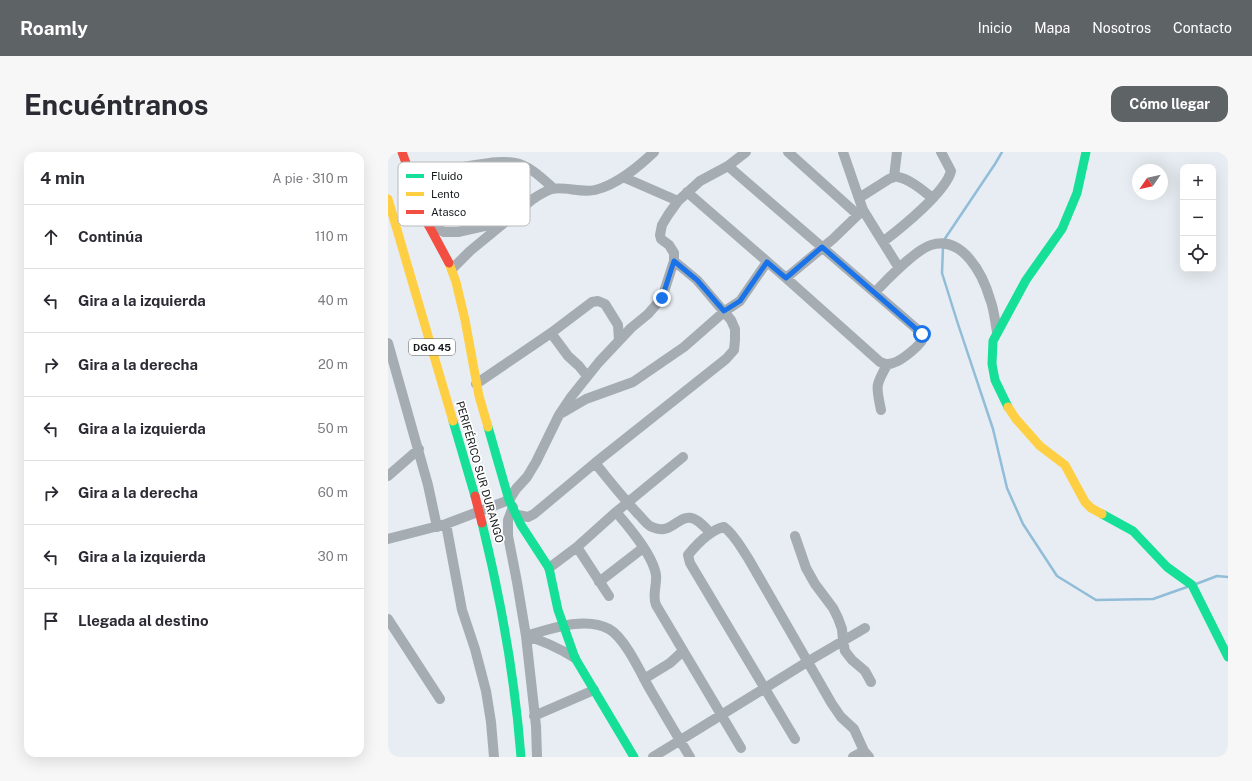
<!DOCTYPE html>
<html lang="es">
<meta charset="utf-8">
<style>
:root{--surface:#fff;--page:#f7f7f7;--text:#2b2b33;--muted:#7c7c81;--line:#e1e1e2;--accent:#5e6366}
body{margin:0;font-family:"Public Sans",sans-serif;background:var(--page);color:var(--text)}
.controls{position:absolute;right:12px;top:12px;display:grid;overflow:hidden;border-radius:8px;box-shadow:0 4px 16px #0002}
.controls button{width:36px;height:36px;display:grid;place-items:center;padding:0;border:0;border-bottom:1px solid var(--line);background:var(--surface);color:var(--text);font:20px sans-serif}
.compass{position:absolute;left:744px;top:12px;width:36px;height:36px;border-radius:50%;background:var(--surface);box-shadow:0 4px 16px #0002;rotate:236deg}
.stop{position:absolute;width:12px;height:12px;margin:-9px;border:3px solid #1a73e8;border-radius:50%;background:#fff}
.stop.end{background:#1a73e8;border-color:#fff;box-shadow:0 1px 4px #0008}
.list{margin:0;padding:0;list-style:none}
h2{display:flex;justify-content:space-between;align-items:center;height:52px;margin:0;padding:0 16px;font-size:17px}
h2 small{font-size:13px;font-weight:400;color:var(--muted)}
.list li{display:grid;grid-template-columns:26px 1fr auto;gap:12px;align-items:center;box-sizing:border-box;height:64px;padding:0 16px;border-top:1px solid var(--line)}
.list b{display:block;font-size:15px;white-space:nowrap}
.list em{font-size:13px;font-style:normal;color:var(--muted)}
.icon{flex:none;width:22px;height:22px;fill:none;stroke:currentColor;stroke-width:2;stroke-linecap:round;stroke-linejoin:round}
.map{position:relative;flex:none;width:840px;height:605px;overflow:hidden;border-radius:12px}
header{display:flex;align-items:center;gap:24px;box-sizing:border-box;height:56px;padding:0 20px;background:var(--accent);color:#fff}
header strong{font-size:19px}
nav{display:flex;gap:22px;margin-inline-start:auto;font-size:14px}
.intro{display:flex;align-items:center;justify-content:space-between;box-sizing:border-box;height:96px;padding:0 24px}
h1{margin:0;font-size:28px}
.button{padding:10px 18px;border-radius:12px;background:var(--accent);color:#fff;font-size:14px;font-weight:700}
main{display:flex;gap:24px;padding:0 24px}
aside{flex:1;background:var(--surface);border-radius:12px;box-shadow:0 4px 16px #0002}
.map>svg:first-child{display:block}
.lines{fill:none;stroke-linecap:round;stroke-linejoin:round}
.stream{stroke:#91bdd8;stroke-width:2.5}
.street{stroke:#a5adb3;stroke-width:10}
.fast{stroke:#16e098;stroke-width:9}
.slow{stroke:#ffcf43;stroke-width:9}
.jam{stroke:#f24e42;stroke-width:9}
.jam-bridge{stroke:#f24e42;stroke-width:9}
.route{stroke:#1a73e8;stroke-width:5}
.labels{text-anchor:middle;stroke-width:3.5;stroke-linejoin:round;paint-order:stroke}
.shield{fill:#fff;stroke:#5b5e5f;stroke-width:1}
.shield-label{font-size:10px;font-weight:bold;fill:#15191b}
.street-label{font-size:11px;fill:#15191b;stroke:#fff}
.key{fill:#fff;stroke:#b9babb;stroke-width:1}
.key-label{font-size:11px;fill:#15191b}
</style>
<header>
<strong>Roamly</strong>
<nav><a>Inicio</a><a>Mapa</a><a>Nosotros</a><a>Contacto</a></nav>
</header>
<div class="intro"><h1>Encuéntranos</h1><a class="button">Cómo llegar</a></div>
<main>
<aside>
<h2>4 min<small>A pie · 310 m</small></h2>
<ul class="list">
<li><svg class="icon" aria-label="ahead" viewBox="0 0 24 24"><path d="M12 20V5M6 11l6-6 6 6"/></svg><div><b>Continúa</b></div><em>110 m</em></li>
<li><svg class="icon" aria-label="left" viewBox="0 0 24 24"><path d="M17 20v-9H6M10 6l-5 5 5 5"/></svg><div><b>Gira a la izquierda</b></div><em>40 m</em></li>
<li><svg class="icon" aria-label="right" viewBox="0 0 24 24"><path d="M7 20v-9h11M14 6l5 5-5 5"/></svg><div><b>Gira a la derecha</b></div><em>20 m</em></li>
<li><svg class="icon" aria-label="left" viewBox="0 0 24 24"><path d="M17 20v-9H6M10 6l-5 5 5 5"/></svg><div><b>Gira a la izquierda</b></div><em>50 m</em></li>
<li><svg class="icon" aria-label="right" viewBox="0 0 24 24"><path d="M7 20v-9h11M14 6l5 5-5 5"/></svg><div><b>Gira a la derecha</b></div><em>60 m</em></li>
<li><svg class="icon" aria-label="left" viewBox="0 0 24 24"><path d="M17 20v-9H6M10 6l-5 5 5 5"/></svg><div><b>Gira a la izquierda</b></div><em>30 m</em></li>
<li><svg class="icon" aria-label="arrive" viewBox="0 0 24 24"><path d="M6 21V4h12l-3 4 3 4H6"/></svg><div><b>Llegada al destino</b></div></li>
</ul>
</aside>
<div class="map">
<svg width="840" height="605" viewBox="0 0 840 605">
<rect width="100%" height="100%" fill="#e7edf2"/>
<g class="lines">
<path class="stream" d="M556,88L607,12L614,0
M555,95L554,121L569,169L605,277L619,336L635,372L669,424L708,448L765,447L799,435
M808,432L829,424L840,425"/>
<path class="street" d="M400,0L470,63
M455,0L475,58L511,116
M23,24C42,21 61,18 81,14C95,12 112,8 127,11C142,14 154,26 165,36
M235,25L290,49
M506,25L509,0
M299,40L398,126L492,210C497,212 500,213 505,211C513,209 535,192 536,184L530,178L340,14
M471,46L501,27C504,26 507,24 510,25C521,27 536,39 544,46
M40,72L56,80H70L114,70
M496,89C513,76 558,40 563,19L553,0
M64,117L82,99L145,47C151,43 157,39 164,37C175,34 194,41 207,38C229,33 250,15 266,0
M398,126L445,87L475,58
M487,140C500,127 527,98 543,93C575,83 595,123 602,147C606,157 607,169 609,180
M163,181L180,204L191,214L199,224
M0,191L40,333L49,375
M88,232L163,181L204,150L210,149L217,152L230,173L231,189
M493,258C488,234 487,234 499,213
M174,261L198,247L245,230L296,195L337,159L352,149L379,110
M207,311C221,328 235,346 251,363C255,367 259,373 264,375C291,387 292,344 322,381
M0,324L31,297
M125,355L120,368V384L129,430L138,484L148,574L149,605
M228,360C241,375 265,403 268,423C269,434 264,443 268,453L353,596
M130,363L140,365L146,362L207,311L338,207L346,198L347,188V177L343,168L309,128L286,109
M58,372L74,458L87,497L98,539L103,570L106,605
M407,384L418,416L427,432L445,456L450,466L454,477L455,489L457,499L464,508L477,519L483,530
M0,387L58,372L121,348L128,337L139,325L148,310L171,263L183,245L211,210L243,176L260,162L274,146L286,109V101L281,93L273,87L272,83L274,73L280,63L290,49L312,29L340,14L358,0
M189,395L221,444
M161,416L189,395L228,360L295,305
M211,430L255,396
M0,467L52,547
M138,484C162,477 197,464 221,477C236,485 252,519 260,534C274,558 288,582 302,605
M138,484C156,489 171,496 187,506
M256,527L282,511L295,499
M146,564L206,538
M407,587L302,411L300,403C309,392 322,378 336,375C347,383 353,396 360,406L444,552L453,565L466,577L476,599L481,605
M265,605L419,510L477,476
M465,605L476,599"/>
<path class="fast" d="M620,255L607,228L604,212L605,189L638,128L674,77L689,41L698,0
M65,269L87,344
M100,275L121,348L133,373L161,416L170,458L187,506L246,605
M714,362L745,379L779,415L804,433L840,505
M94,371C113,448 127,526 133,605"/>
<path class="slow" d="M0,47L65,269
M61,111L68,130L77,168L91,244L100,275
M620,255L628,267L652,294L677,313L697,350L703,356L714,362"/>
<path class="jam" d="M14,0L40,72L61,111"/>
<path class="jam-bridge" d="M87,344L94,371"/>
</g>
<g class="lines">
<path class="route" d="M274,146L286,109L309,128L336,159L352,149L379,110L398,126L434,95L534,182"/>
</g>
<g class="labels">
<rect class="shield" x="21" y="187" width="46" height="16" rx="3"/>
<g class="shield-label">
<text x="44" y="199">DGO 45</text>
</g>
<g class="street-label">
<text transform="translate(92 320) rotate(74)" y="4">PERIFÉRICO SUR DURANGO</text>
</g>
</g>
<rect x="10" y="10" width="132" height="64" rx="6" class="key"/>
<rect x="18" y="22" width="18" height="4" fill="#16e098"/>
<rect x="18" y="40" width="18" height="4" fill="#ffcf43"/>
<rect x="18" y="58" width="18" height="4" fill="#f24e42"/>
<g class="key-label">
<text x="43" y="28">Fluido</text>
<text x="43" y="46">Lento</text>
<text x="43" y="64">Atasco</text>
</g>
</svg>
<div class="controls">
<button>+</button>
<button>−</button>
<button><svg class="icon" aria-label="locate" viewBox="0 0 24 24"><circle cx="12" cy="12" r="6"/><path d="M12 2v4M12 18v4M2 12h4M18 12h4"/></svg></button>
</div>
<svg class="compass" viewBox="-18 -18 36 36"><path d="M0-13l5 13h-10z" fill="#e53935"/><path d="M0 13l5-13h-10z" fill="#7c7c81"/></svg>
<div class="stop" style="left:534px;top:182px"></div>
<div class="stop end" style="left:274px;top:146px"></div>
</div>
</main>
